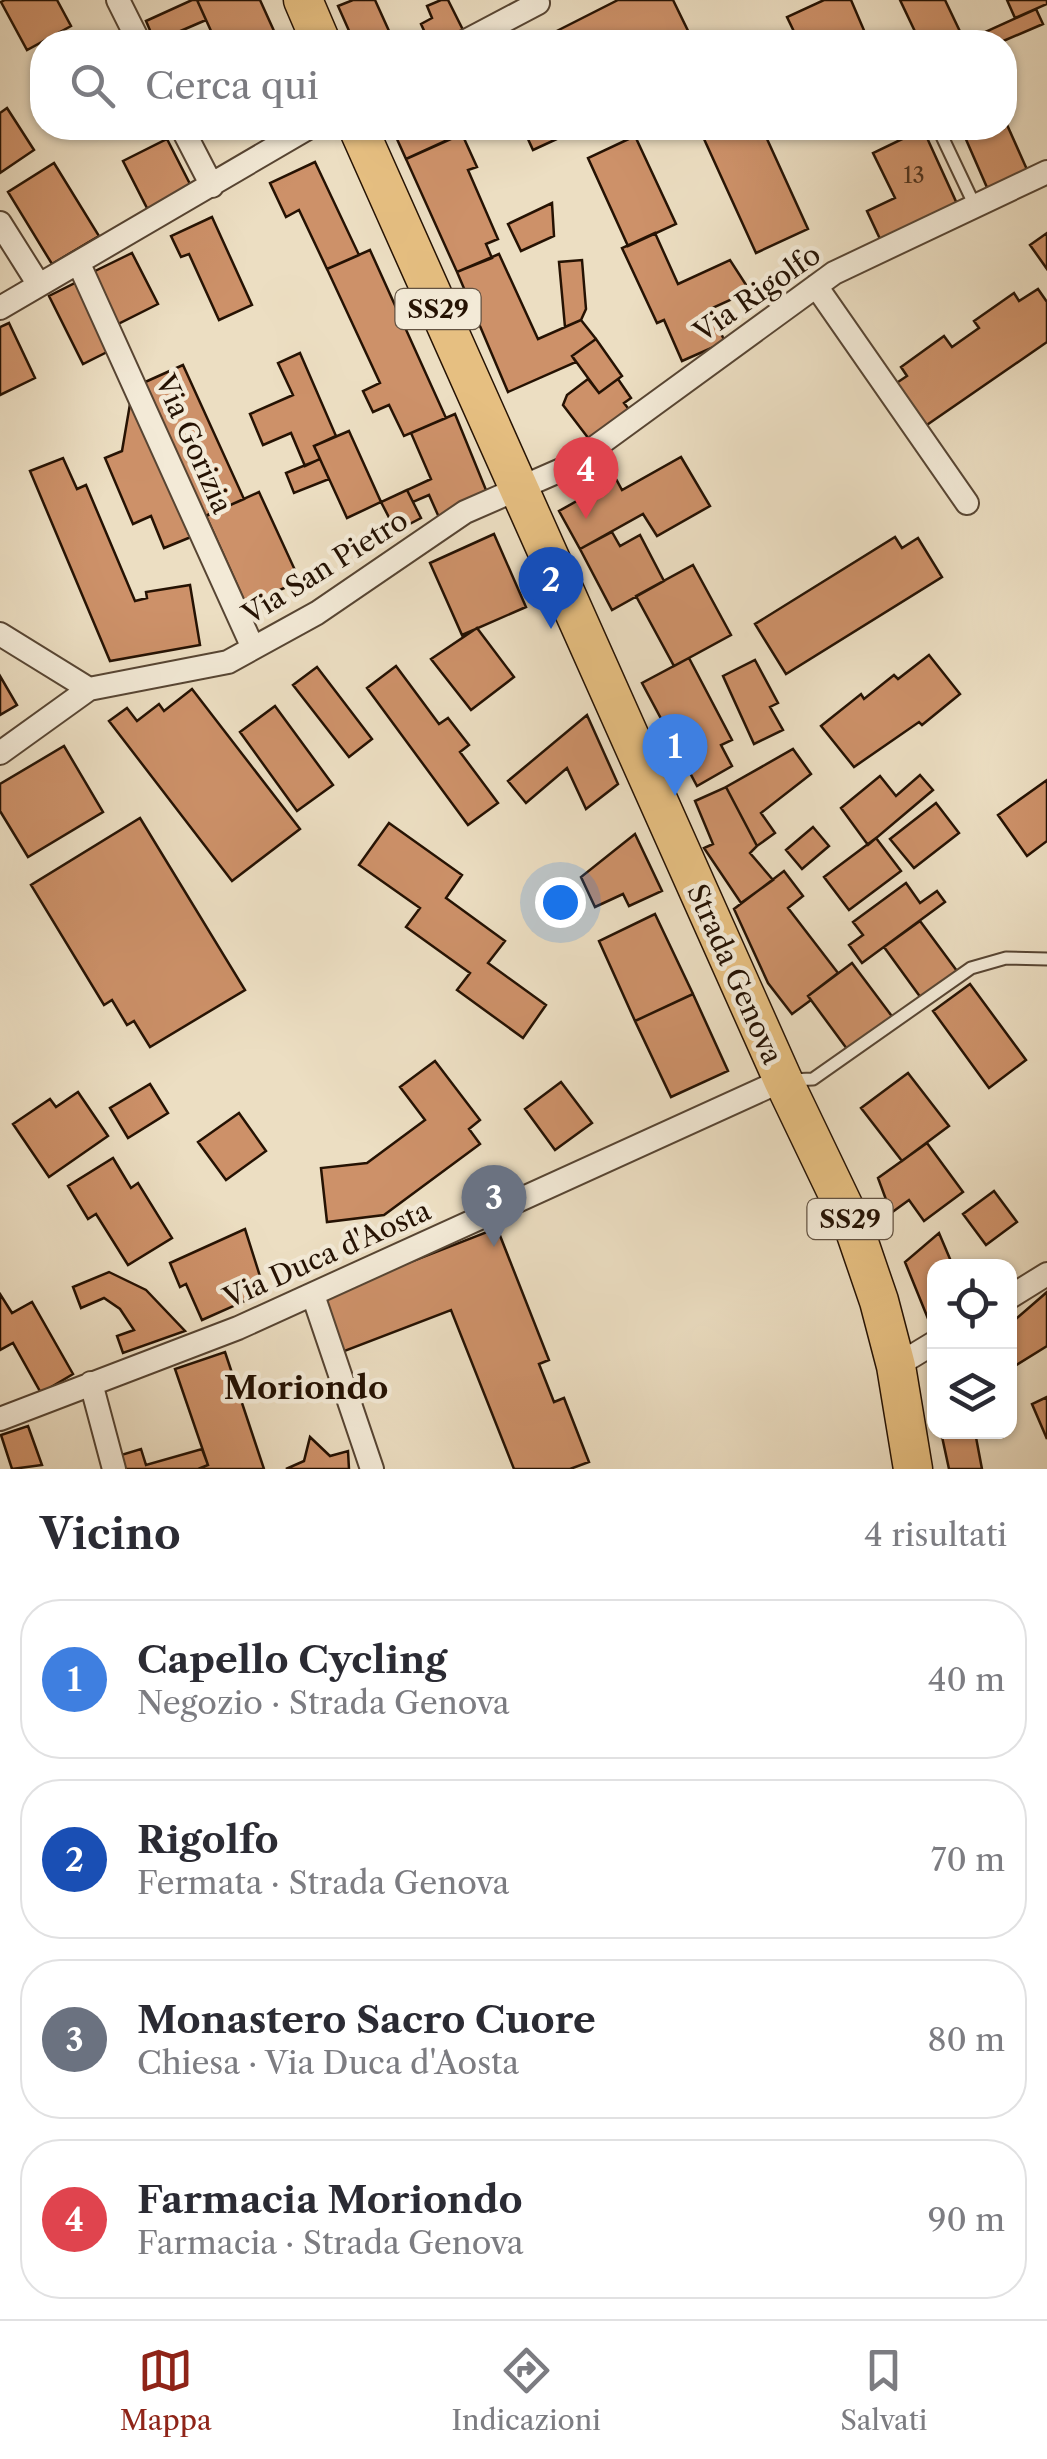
<!DOCTYPE html>
<html lang="it">
<meta charset="utf-8">
<style>
:root{--surface:#fff;--page:#f2f2f3;--text:#2b2b33;--muted:#7c7c81;--line:#e1e1e2;--accent:#8f2418}
body{margin:0;font-family:"Libre Caslon Text",serif;background:var(--page);color:var(--text)}
.controls{position:absolute;right:30px;bottom:30px;display:grid;overflow:hidden;border-radius:20px;box-shadow:0 2px 8px #0004}
.controls button{width:90px;height:90px;display:grid;place-items:center;padding:0;border:0;border-bottom:2px solid var(--line);background:var(--surface);color:var(--text);font:50px sans-serif}
.you{position:absolute;left:560px;top:902px;width:35px;height:35px;margin:-25px;border:8px solid #fff;border-radius:50%;background:#1a73e8;box-shadow:0 0 0 15px #1a73e833}
.badge{display:grid;place-items:center;width:65px;height:65px;border-radius:50%;background:var(--accent);color:#fff;font-size:32px;font-weight:700}
.pin{position:absolute;translate:-50% -82px;filter:drop-shadow(0 2px 5px #0008)}
.pin::after{content:'';position:absolute;top:52px;width:35px;height:30px;background:inherit;clip-path:polygon(0 0,100% 0,50% 100%)}
.list{margin:0;padding:0;list-style:none}
h2{display:flex;justify-content:space-between;align-items:center;height:130px;margin:0;padding:0 40px;font-size:42px}
h2 small{font-size:32px;font-weight:400;color:var(--muted)}
.list li{display:grid;grid-template-columns:65px 1fr auto;gap:30px;align-items:center;box-sizing:border-box;height:160px;margin:0 20px 20px;padding:0 20px;border:2px solid var(--line);border-radius:40px}
.list b{display:block;font-size:38px;white-space:nowrap}
.list p{margin:0;font-size:32px;white-space:nowrap;color:var(--muted)}
.list em{font-size:32px;font-style:normal;color:var(--muted)}
.icon{flex:none;width:55px;height:55px;fill:none;stroke:currentColor;stroke-width:2;stroke-linecap:round;stroke-linejoin:round}
.map{position:relative;flex:none;width:1047px;height:1469px;overflow:hidden}
.search{position:absolute;background:var(--surface);box-shadow:0 2px 8px #0004;left:30px;right:30px;top:30px;height:110px;display:flex;align-items:center;gap:25px;box-sizing:border-box;padding:0 35px;border-radius:40px;color:var(--muted);font-size:38px}
.sheet{height:850px;background:var(--surface)}
nav{display:flex;justify-content:space-around;align-items:center;box-sizing:border-box;height:140px;border-top:2px solid var(--line);background:var(--surface);font-size:28px;color:var(--muted)}
nav a{display:grid;justify-items:center;gap:5px}
nav .on{color:var(--accent)}
.map>svg:first-child{display:block}
.building{fill:#cd9169;stroke:#251203;stroke-width:2.5}
.lines{fill:none;stroke-linecap:round;stroke-linejoin:round}
.lane-casing{stroke:#574533;stroke-width:15}
.street-casing{stroke:#574533;stroke-width:26}
.primary-casing{stroke:#251203;stroke-width:41}
.lane{stroke:#f3ead7;stroke-width:11}
.street{stroke:#f3ead7;stroke-width:22}
.primary{stroke:#e6bf81;stroke-width:38}
.labels{text-anchor:middle;stroke-width:9;stroke-linejoin:round;paint-order:stroke}
.number-label{font-size:22px;fill:#4f321c}
.shield{fill:#f3ead7;stroke:#635343;stroke-width:2.5}
.shield-label{font-size:25px;font-weight:bold;fill:#251203}
.street-label{font-size:28px;fill:#251203;stroke:#f3ead7}
.quarter-label{font-size:32px;font-weight:bold;fill:#251203;stroke:#f3ead7}
</style>
<div class="map">
<svg width="1047" height="1469" viewBox="0 0 1047 1469">
<rect width="100%" height="100%" fill="#ecdec2"/>
<filter id="stains"><feTurbulence type="fractalNoise" baseFrequency=".002" numOctaves="4"/><feColorMatrix values="0 0 0 0 .2 0 0 0 0 .09 0 0 0 0 .02 0 0 0 .5 -.17"/></filter>
<radialGradient id="worn" r=".72"><stop offset=".6" stop-color="#630" stop-opacity="0"/><stop offset="1" stop-color="#630" stop-opacity=".3"/></radialGradient>
<path class="building" d="M5,0H57L71,26L27,50L1,2Z
M192,0H197L206,20L155,42L146,21Z
M197,0H260L279,42H216Z
M353,0H375L394,42H354L338,6Z
M441,0H448L467,38L418,42L427,37L421,24L432,18L427,6Z
M618,0H673L693,41L535,42Z
M824,0H851L866,35L849,42H799L787,17Z
M900,0H945L965,42H920Z
M1007,0H1047V4L1015,18Z
M1036,9L1043,24L1001,42H990L985,32Z
M7,108L34,150L0,173V113Z
M1004,118L1029,174L989,192L961,128H1004Z
M392,128H447L452,138L406,159Z
M523,128H571L572,132L533,150Z
M699,128H762L808,229L756,253Z
M923,129L958,206L881,241L867,211L895,198L873,153Z
M462,134L477,167L468,170L498,239L486,244L492,258L457,272L406,159Z
M635,136L676,224L628,246L588,158Z
M167,139L192,188L148,210L123,161Z
M315,162L359,255L327,269L299,210L286,217L270,183Z
M54,163L99,236L52,264L8,192Z
M552,203L554,236L521,251L508,224Z
M212,217L252,305L219,320L189,254L181,257L171,236Z
M655,233L678,284L730,260L750,291L710,309L725,342L682,361L664,320L657,323L622,248Z
M1047,233V269L1030,245Z
M370,250L446,418L404,436L389,405L373,412L363,391L380,383L327,269Z
M132,253L158,304L116,325L91,273Z
M499,254L538,339L581,320L596,339L572,356L576,362L508,392L457,272Z
M582,260L586,309L581,320L565,327L559,262Z
M77,282L111,350L83,364L49,296Z
M1038,289L1047,302V342L921,429L892,386L907,376L901,367L944,336L952,347L979,328L974,321L1014,293L1019,301Z
M9,323L35,378L0,395V327Z
M596,339L622,376L599,393L572,356Z
M300,353L336,436L314,446L320,459L305,466L291,433L263,445L250,414L293,395L278,363Z
M183,365L244,499L203,517L143,383Z
M588,379L599,393L618,379L631,398L624,403L631,412L592,443L563,405L567,395Z
M131,398L191,537L164,548L151,516L133,524L105,458L122,451Z
M455,414L486,490L442,524L429,495L413,502L407,490L431,479L411,433Z
M349,431L381,502L347,518L314,446Z
M681,457L710,506L657,536L643,514L580,549L559,511L616,479L622,490Z
M63,458L77,489L86,485L135,601L147,598L146,592L190,585L200,645L110,661L30,471Z
M320,459L329,479L294,493L286,473Z
M407,490L421,518L396,531L381,502Z
M259,492L300,581L246,605L206,516Z
M612,532L620,546L640,535L664,581L612,610L580,549Z
M494,534L526,607L462,635L430,563Z
M895,537L902,548L918,538L942,577L786,674L755,624Z
M693,565L731,635L674,666L636,596Z
M477,628L514,677L471,710L431,659Z
M929,655L960,694L922,725L919,722L854,767L821,726L861,694L864,699L894,675L898,679Z
M689,658L732,740L721,745L732,766L697,786L642,683Z
M755,660L778,703L770,707L783,730L754,744L723,676Z
M396,666L439,724L448,718L469,745L460,752L498,803L468,825L367,688Z
M317,667L372,739L349,757L293,685Z
M0,676L17,705L0,715Z
M192,689L300,829L232,881L109,721L127,708L137,721L159,704L164,711Z
M275,706L333,785L297,811L240,732Z
M587,715L618,784L586,809L567,768L526,803L508,781Z
M64,746L103,812L28,857L0,811V784Z
M793,749L811,774L761,813L775,833L757,846L726,787Z
M920,775L933,790L868,845L841,808L880,776L896,796Z
M1047,780V841L1027,856L998,815Z
M726,787L757,846L750,853L773,880L741,903L704,848L713,844L695,801Z
M936,803L959,833L914,868L890,839Z
M140,818L245,990L150,1047L134,1021L127,1025L112,1000L104,1005L31,885Z
M389,823L462,875L446,898L505,941L488,963L546,1005L523,1038L457,990L470,973L406,927L420,908L359,865Z
M813,827L829,846L802,869L786,850Z
M635,834L662,891L629,906L623,894L595,907L581,877Z
M876,838L901,871L849,910L824,877Z
M784,871L803,896L788,908L838,973L808,996L811,1000L792,1014L768,983L734,909Z
M906,883L920,903L937,891L945,902L862,963L849,945L863,935L853,922Z
M655,914L693,994L635,1021L599,941Z
M920,921L957,971L921,998L884,947Z
M852,963L894,1019L850,1053L808,996Z
M970,984L1026,1060L989,1088L933,1011Z
M693,994L728,1071L671,1097L635,1021Z
M435,1061L480,1120L469,1129L480,1144L384,1215L327,1222L321,1168L367,1163L425,1120L400,1087Z
M908,1073L949,1126L902,1161L861,1108Z
M561,1082L592,1123L555,1150L525,1109Z
M150,1084L168,1113L128,1138L110,1108Z
M78,1092L108,1136L49,1177L13,1124L50,1099L56,1107Z
M239,1113L266,1151L226,1180L198,1142Z
M927,1143L963,1192L924,1221L909,1200L891,1213L878,1178Z
M113,1158L131,1188L138,1183L172,1238L128,1265L96,1214L88,1219L68,1186Z
M994,1191L1017,1222L986,1245L963,1214Z
M497,1228L549,1360L539,1364L554,1402L564,1398L589,1462L570,1469H514L451,1310L342,1352L321,1297Z
M245,1229L265,1292L202,1320L186,1284L180,1287L170,1263Z
M939,1233L953,1266H934L931,1326L905,1262Z
M109,1272L146,1290L185,1331L123,1353L117,1336L134,1330L120,1309L104,1298L81,1308L73,1287Z
M1047,1292V1346L1010,1369V1324Z
M0,1294L12,1313L32,1302L73,1374L41,1393L13,1343L0,1350Z
M225,1352L264,1469H198L208,1465L175,1369Z
M1047,1397V1439L1032,1404Z
M28,1426L42,1465L12,1469L1,1435Z
M941,1432H975L982,1469H949Z
M310,1437L330,1456L348,1451L349,1469H286L304,1461Z
M141,1449L146,1465L202,1449L208,1465L198,1469H125L121,1455Z"/>
<g class="lines">
<g class="lane-casing">
<path id="lane" d="M938,128L975,206
M788,1080L813,1079L971,968L1006,958L1047,959"/>
</g>
<g class="street-casing">
<path id="street" d="M118,0L139,42
M464,42L538,3
M182,128L212,186
M0,223L39,285
M79,264L253,648
M816,286L967,503
M0,308L308,128
M0,634L89,689
M0,753L89,689L228,662L317,613L465,512L568,467L834,273L1047,172
M313,1295L372,1469
M1010,1297L1047,1274
M896,1366L934,1343
M91,1383L114,1469
M0,1419L238,1328L783,1080"/>
</g>
<g class="primary-casing">
<path id="primary" d="M303,0L321,42
M358,128L783,1080L854,1228L879,1301L896,1366L913,1469"/>
</g>
<use href="#lane" class="lane"/>
<use href="#street" class="street"/>
<use href="#primary" class="primary"/>
</g>
<g class="labels">
<g class="number-label">
<text x="914" y="183">13</text>
</g>
<g class="shield">
<rect x="395.5" y="289" width="85" height="40" rx="8"/>
<rect x="807.5" y="1199" width="85" height="40" rx="8"/>
</g>
<g class="shield-label">
<text x="438" y="318">SS29</text>
<text x="850" y="1228">SS29</text>
</g>
<g class="street-label">
<text transform="translate(757 293) rotate(-35)" y="10">Via Rigolfo</text>
<text transform="translate(194 444) rotate(66)" y="10">Via Gorizia</text>
<text transform="translate(325 567) rotate(-32)" y="10">Via San Pietro</text>
<text transform="translate(735 974) rotate(66)" y="10">Strada Genova</text>
<text transform="translate(327 1254) rotate(-24)" y="10">Via Duca d'Aosta</text>
</g>
<g class="quarter-label">
<text x="306" y="1399">Moriondo</text>
</g>
</g>
<rect width="100%" height="100%" filter="url(#stains)"/>
<rect width="100%" height="100%" fill="url(#worn)"/>
</svg>
<div class="controls">
<button><svg class="icon" aria-label="locate" viewBox="0 0 24 24"><circle cx="12" cy="12" r="6"/><path d="M12 2v4M12 18v4M2 12h4M18 12h4"/></svg></button>
<button><svg class="icon" aria-label="layers" viewBox="0 0 24 24"><path d="M12 4l9 5-9 5-9-5zM3 14l9 5 9-5"/></svg></button>
</div>
<div class="you"></div>
<div class="pin badge" style="left:675px;top:796px;background:#3f7fe0">1</div>
<div class="pin badge" style="left:551px;top:629px;background:#1a4fb4">2</div>
<div class="pin badge" style="left:494px;top:1247px;background:#6b7280">3</div>
<div class="pin badge" style="left:586px;top:519px;background:#e0444e">4</div>
<div class="search"><svg class="icon" aria-label="search" viewBox="0 0 24 24"><circle cx="10" cy="10" r="6"/><path d="M15 15l6 6"/></svg>Cerca qui</div>
</div>
<section class="sheet">
<h2>Vicino<small>4 risultati</small></h2>
<ul class="list">
<li><span class="badge" style="background:#3f7fe0">1</span><div><b>Capello Cycling</b><p>Negozio · Strada Genova</p></div><em>40 m</em></li>
<li><span class="badge" style="background:#1a4fb4">2</span><div><b>Rigolfo</b><p>Fermata · Strada Genova</p></div><em>70 m</em></li>
<li><span class="badge" style="background:#6b7280">3</span><div><b>Monastero Sacro Cuore</b><p>Chiesa · Via Duca d'Aosta</p></div><em>80 m</em></li>
<li><span class="badge" style="background:#e0444e">4</span><div><b>Farmacia Moriondo</b><p>Farmacia · Strada Genova</p></div><em>90 m</em></li>
</ul>
</section>
<nav>
<a class="on"><svg class="icon" aria-label="map" viewBox="0 0 24 24"><path d="M3 6l6-2 6 2 6-2v14l-6 2-6-2-6 2zM9 4v14M15 6v14"/></svg>Mappa</a>
<a><svg class="icon" aria-label="directions" viewBox="0 0 24 24"><path d="M12 3l9 9-9 9-9-9zM9 14v-3h6M13 9l2 2-2 2"/></svg>Indicazioni</a>
<a><svg class="icon" aria-label="saved" viewBox="0 0 24 24"><path d="M7 4h10v16l-5-4-5 4z"/></svg>Salvati</a>
</nav>
